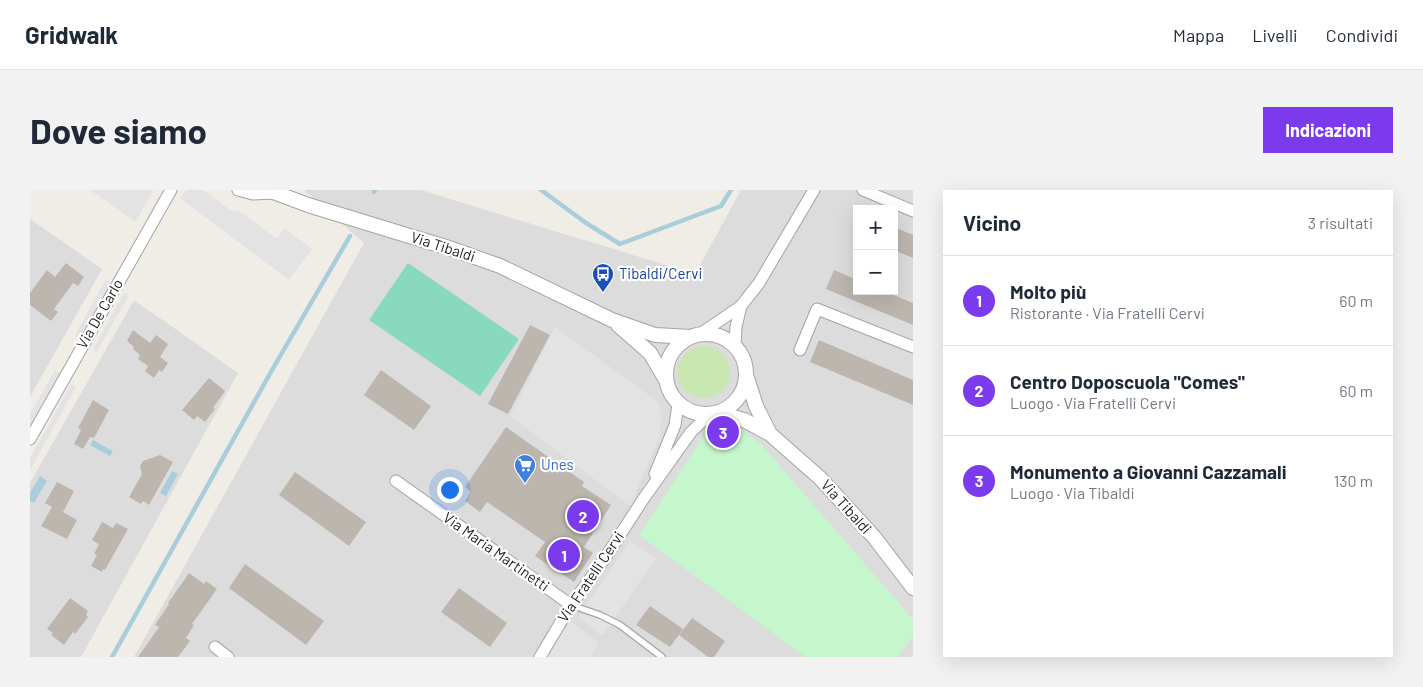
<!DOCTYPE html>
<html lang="it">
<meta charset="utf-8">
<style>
:root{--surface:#fff;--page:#f2f2f3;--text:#1f2937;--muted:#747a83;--line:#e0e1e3;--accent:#7c3aed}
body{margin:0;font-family:Barlow,sans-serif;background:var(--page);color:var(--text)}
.controls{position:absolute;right:15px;top:15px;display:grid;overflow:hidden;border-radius:0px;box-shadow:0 5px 20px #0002}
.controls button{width:45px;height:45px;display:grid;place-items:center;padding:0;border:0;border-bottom:1px solid var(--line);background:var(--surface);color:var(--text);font:25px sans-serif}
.you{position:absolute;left:419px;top:299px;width:18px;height:18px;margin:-12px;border:4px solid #fff;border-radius:50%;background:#1a73e8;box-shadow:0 0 0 8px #1a73e833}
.badge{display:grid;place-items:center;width:32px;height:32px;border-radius:50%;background:var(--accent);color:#fff;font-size:16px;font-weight:700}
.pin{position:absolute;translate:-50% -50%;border:2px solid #fff;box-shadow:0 1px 5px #0006}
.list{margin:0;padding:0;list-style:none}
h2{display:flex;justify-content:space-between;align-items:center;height:65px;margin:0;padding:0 20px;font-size:21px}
h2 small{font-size:16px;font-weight:400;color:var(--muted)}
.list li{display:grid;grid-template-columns:32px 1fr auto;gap:15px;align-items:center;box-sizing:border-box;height:90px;padding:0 20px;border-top:1px solid var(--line)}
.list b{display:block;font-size:19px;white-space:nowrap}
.list p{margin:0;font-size:16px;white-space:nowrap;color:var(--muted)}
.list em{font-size:16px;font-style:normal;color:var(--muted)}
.map{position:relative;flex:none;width:883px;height:467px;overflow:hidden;border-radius:0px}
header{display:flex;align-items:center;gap:30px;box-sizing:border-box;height:70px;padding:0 25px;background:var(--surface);border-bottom:1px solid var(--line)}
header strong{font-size:24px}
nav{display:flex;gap:28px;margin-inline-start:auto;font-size:18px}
.intro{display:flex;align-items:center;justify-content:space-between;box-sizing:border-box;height:120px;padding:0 30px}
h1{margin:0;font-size:35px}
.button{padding:12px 22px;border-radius:0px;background:var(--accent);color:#fff;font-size:18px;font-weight:700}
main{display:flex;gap:30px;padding:0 30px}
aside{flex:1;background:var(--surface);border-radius:0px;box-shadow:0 5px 20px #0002}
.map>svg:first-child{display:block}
.residential{fill:#dddcdc;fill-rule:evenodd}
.grass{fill:#c8e6af}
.park{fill:#c6f6cc}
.pitch{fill:#89d9be}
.parking{fill:#e3e3e3}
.water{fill:#a9cdda}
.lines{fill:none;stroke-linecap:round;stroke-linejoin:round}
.stream{stroke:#a9cdda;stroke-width:4.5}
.building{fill:#bcb6af}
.service-casing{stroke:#a3a3a3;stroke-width:8}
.minor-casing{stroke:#a3a3a3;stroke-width:13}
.tertiary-casing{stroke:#a3a3a3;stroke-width:16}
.service{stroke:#fff;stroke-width:5.5}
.minor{stroke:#fff;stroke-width:11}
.tertiary{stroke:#fff;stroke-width:14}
.labels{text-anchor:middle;stroke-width:4.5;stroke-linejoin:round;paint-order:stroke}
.street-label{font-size:15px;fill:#1f1f1f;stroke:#fff}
.transit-label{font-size:15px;fill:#164399;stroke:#fff;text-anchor:start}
.shop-label{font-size:15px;fill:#366cbe;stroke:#fff;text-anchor:start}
</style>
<header>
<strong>Gridwalk</strong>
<nav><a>Mappa</a><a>Livelli</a><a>Condividi</a></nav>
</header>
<div class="intro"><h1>Dove siamo</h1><a class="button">Indicazioni</a></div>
<main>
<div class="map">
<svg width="883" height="467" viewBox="0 0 883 467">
<rect width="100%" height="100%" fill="#efede6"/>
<path class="residential" d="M274,0H391L665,84L711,0H883V467H104L334,53ZM827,19H864V101H827Z
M0,29L72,79L0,207Z
M104,110L208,183L51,467H0V293Z"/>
<path class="grass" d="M648 182a26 26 0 1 1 52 0a26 26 0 1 1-52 0Z"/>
<path class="park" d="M700,232L729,252L883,429V446L868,467H776L609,345L679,238Z"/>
<path class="pitch" d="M378,73L489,149L450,206L339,130Z"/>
<path class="parking" d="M60,0H123L106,32Z
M157,0H173L200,20L209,21L247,49L254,38L282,59L259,90L150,8Z
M76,89L81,92L50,148L45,145Z
M94,103L99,105L67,162L63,159Z
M525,137L627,211L631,223L630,246L600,316L480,226Z
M25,180L30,183L0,236V224Z
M41,194L46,197L0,280V269Z
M600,351L626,368L573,445L548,427Z
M540,431L569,453L561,467H517Z"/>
<path class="water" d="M63,250L83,261L80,266L60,255Z
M142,281L148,284L136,306L130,303Z
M10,286L17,291L4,313L0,311V303Z"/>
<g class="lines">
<path class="stream" d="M511,0L556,33L590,54L691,16L701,0
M344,2L345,0
M82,467L242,180L320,46"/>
</g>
<path class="building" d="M864,37L883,45V68L864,60Z
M36,73L54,87L48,96L43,93L24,119L28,122L21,131L0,115V103L17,80L25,87Z
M804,80L827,90V101H854L883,113V135L796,99Z
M500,135L520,145L478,224L458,214Z
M103,140L120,153L126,145L138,154L130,167L138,173L132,182L129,180L124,188L115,181L118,176L108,169L110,165L103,159L104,157L97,151Z
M789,150L883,190V215L780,172Z
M351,180L401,216L384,240L334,205Z
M179,188L195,201L183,218L185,219L175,232L167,226L164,230L152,220Z
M63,210L79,220L64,248L60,247L53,259L44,254L51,240L48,238Z
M476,237L554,292L552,296L581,315L554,357L563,363L544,392L505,366L515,352L457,312L450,322L435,311L441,302L435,297Z
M130,265L143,272L119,315L113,311L111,314L99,307L112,284L110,276L113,271Z
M265,282L336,332L319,356L249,305Z
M27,292L44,301L33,322L47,330L37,349L11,336L22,317L15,313Z
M72,332L83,338L86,333L98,339L75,380L73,379L72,382L61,376L67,365L64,364L69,354L62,350Z
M215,374L294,431L276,455L199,398Z
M159,383L174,394L176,391L187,399L162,434L164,435L156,448L160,451L148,467H108L129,437L125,435L139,414L138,413Z
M429,398L477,433L460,457L411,422Z
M40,408L58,421L56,425L58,427L45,444L43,442L34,455L21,445L23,443L17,439Z
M620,416L653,439L640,457L606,435Z
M662,428L695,451L684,467H678L649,445Z"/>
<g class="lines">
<g class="service-casing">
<path id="service" d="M541,415L570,425L590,435L632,467"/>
</g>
<g class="minor-casing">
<path id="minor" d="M208,0L223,4L243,3
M833,0L883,21
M670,144L711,116
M705,156L706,137L711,116L729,93L784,0
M770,160L787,119L883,157
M0,249L141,0
M625,284L645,235L648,214
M366,291L541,415
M185,457L198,467
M510,467L541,415L573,371L614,308L661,242L679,225"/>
</g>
<g class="tertiary-casing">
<path id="tertiary" d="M238,0L278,15L422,59L470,76L582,130L625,145L661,147
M588,135L620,163L636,190
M636 184a40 40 0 1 1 80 0a40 40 0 1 1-80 0Z
M717,188L726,216L740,244
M688,223L714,230L740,244L790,288L844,347L883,398"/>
</g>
<use href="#service" class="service"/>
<use href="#minor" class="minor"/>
<use href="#tertiary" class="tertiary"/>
</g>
<defs>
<g id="bus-pin" transform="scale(1.125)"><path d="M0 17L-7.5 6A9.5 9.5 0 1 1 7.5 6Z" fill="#1a4fb4" stroke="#fff"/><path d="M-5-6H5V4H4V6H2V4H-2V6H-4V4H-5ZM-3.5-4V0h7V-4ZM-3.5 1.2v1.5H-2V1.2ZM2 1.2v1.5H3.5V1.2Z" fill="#fff"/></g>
<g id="supermarket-pin" transform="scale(1.125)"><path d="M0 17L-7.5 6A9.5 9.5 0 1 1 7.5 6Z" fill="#3f7fe0" stroke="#fff"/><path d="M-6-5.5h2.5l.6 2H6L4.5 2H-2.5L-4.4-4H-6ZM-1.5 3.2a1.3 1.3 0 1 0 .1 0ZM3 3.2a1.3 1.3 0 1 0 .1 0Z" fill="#fff"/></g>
</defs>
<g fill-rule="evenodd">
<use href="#bus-pin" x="573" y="84"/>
<use href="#supermarket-pin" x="495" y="275"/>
</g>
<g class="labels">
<g class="street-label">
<text transform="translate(413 57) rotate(18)" y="5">Via Tibaldi</text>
<text transform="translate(70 124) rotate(-60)" y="5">Via De Carlo</text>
<text transform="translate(816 317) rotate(48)" y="5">Via Tibaldi</text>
<text transform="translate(466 362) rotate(35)" y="5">Via Maria Martinetti</text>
<text transform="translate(561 387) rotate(-56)" y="5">Via Fratelli Cervi</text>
</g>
<g class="transit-label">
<text x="589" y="89">Tibaldi/Cervi</text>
</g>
<g class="shop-label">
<text x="511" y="280">Unes</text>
</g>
</g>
</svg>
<div class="controls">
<button>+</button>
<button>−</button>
</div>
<div class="you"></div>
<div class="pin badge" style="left:534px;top:365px">1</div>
<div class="pin badge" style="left:553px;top:326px">2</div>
<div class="pin badge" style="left:693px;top:242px">3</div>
</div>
<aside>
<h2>Vicino<small>3 risultati</small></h2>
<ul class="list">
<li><span class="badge">1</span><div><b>Molto più</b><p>Ristorante · Via Fratelli Cervi</p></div><em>60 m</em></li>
<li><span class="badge">2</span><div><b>Centro Doposcuola &quot;Comes&quot;</b><p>Luogo · Via Fratelli Cervi</p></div><em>60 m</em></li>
<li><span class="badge">3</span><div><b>Monumento a Giovanni Cazzamali</b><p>Luogo · Via Tibaldi</p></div><em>130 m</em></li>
</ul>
</aside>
</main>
